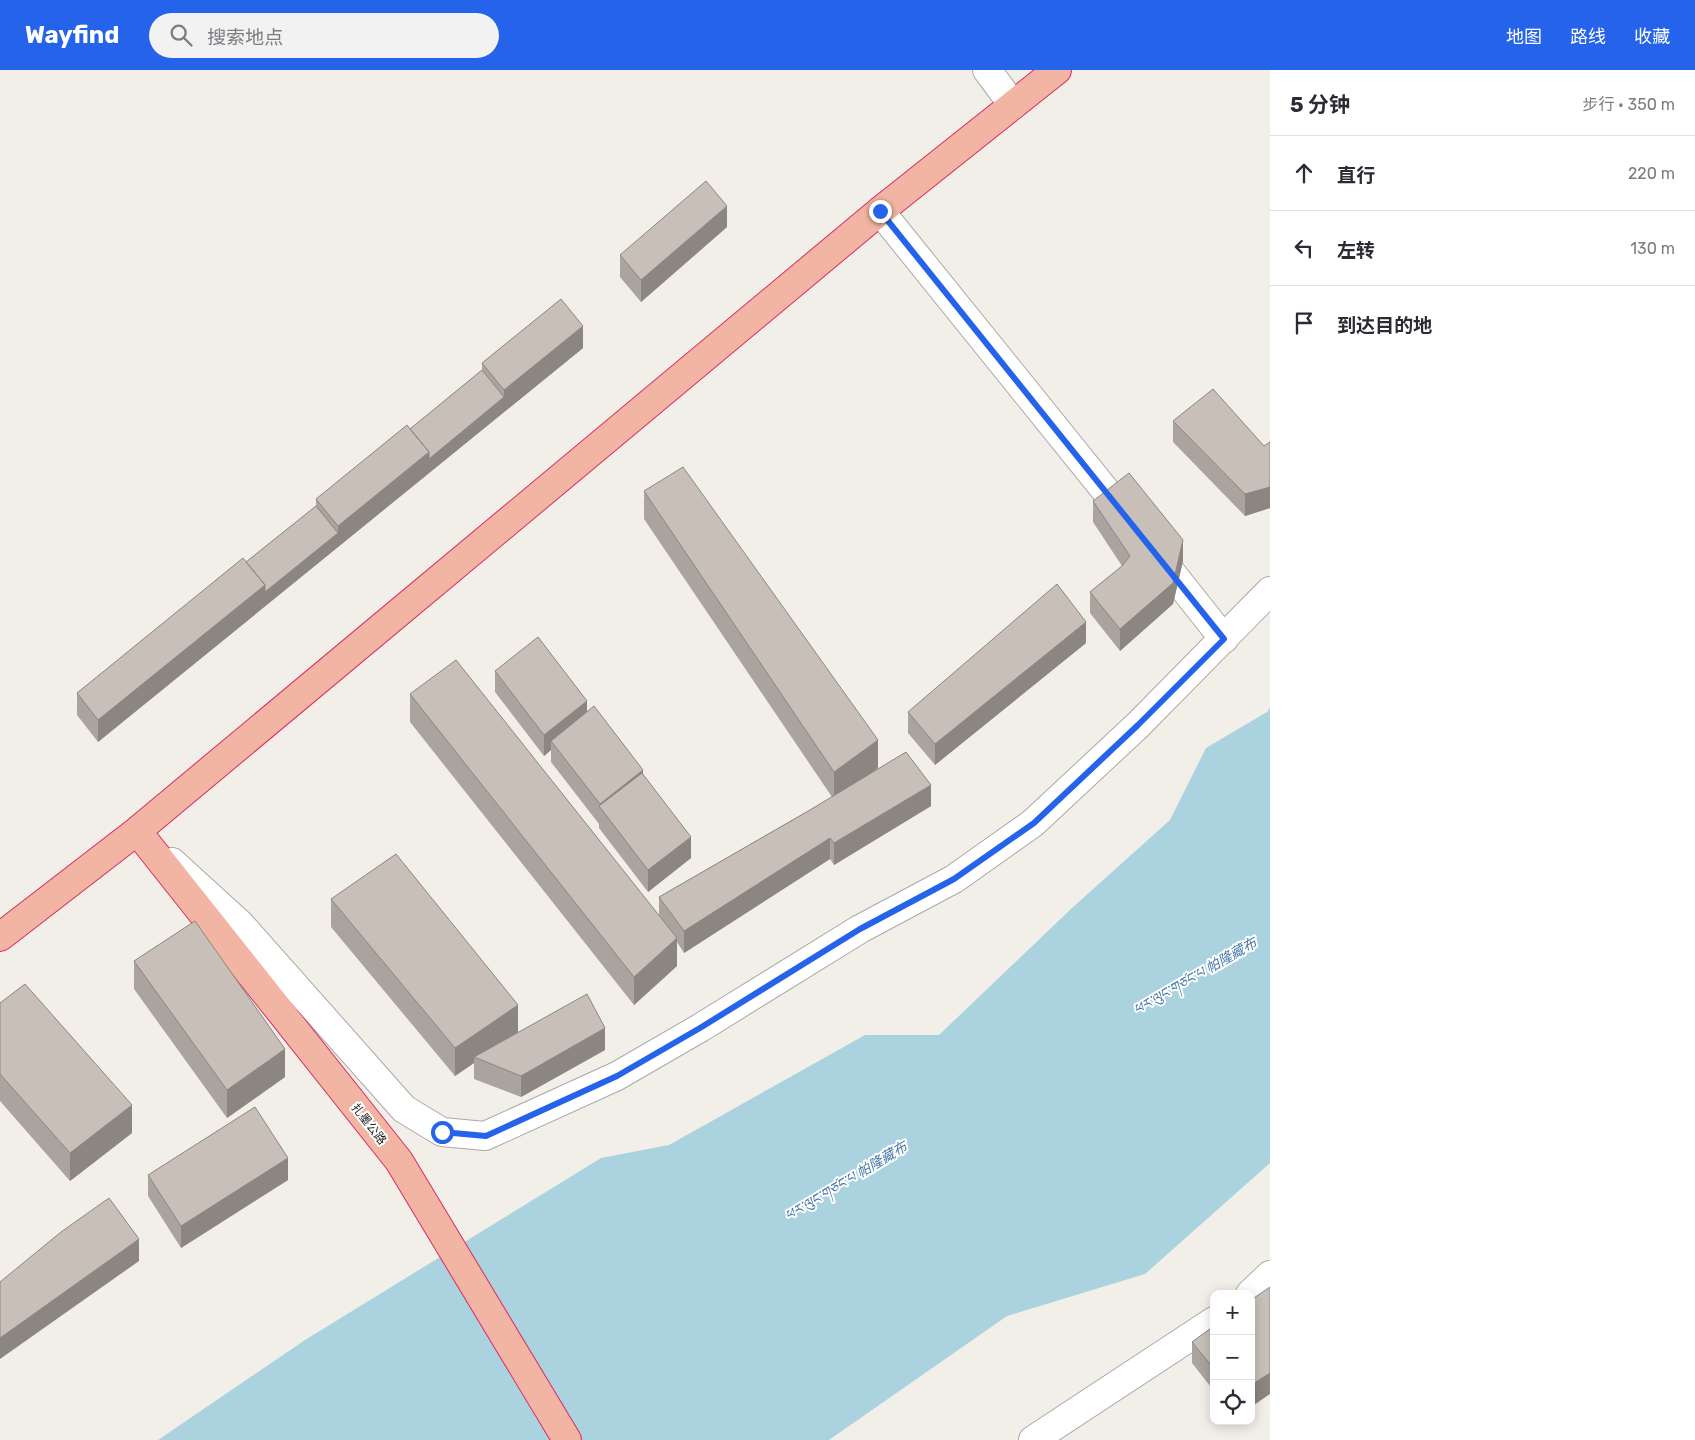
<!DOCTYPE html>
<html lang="zh">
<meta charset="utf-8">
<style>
:root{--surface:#fff;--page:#f2f2f3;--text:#2b2b33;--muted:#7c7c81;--line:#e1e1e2;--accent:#2563eb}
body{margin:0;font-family:Rubik,"Noto Sans SC","Noto Serif Tibetan",sans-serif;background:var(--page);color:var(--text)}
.controls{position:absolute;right:15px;bottom:15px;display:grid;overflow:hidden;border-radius:10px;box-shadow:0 2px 12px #0003}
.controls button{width:45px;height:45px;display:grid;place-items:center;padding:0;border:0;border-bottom:1px solid var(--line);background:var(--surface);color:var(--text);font:25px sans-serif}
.stop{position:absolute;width:15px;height:15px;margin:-11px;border:4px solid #2563eb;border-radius:50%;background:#fff}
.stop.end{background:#2563eb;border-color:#fff;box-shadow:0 1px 5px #0008}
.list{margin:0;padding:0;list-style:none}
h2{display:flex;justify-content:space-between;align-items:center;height:65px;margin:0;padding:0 20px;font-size:21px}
h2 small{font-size:16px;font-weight:400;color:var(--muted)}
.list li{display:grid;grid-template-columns:32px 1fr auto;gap:15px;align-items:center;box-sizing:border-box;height:75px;padding:0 20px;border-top:1px solid var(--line)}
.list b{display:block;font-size:19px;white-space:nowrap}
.list em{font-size:16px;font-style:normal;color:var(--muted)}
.icon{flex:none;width:28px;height:28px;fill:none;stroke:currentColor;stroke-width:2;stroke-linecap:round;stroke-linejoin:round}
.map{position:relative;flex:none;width:1270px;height:1370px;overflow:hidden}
header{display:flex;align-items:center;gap:30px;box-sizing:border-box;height:70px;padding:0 25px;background:var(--accent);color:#fff}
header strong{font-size:24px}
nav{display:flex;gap:28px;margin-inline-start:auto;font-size:18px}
.search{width:350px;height:45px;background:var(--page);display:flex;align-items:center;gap:12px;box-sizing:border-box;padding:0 18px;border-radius:28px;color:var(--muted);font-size:19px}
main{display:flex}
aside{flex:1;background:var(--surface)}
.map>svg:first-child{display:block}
.water{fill:#aad3df}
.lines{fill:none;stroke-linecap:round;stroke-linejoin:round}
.minor-casing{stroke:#a9a9a9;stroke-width:30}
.trunk-casing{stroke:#dc2a67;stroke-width:30}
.minor{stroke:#fff;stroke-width:28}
.trunk{stroke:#f2b4a3;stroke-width:28}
.wall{fill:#aba49e}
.shaded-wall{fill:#8b8681}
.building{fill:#c7bfb8;stroke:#8b8681}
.route{stroke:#2563eb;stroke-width:6}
.labels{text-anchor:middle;stroke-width:4;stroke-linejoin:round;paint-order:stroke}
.street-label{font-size:12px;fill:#222;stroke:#fff}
.water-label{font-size:14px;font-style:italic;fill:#4a7aab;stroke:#fff}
</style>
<header>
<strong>Wayfind</strong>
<div class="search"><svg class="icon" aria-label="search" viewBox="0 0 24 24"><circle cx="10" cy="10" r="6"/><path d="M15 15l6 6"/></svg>搜索地点</div>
<nav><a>地图</a><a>路线</a><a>收藏</a></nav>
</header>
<main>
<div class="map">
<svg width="1270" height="1370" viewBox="0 0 1270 1370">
<rect width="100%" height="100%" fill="#f2efe9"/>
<path class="water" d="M1270,638V1093L1145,1204L1007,1246L829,1370H158L305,1270L601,1088L669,1075L865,965H939L1072,838L1170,750L1206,678L1267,642Z"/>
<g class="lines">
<g class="minor-casing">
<path id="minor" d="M987,0L1013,35
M880,141L1130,451
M1155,482L1224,569
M172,792L240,854L404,1039L442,1062L485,1066L617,1006L700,958L860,859L954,809L1033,753L1138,655L1270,521
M1250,1224L1270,1205
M1033,1370L1214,1251"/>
</g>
<g class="trunk-casing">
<path id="trunk" d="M137,761L399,1091L567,1370
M0,867L137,761L880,141L1057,0"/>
</g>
<use href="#minor" class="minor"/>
<use href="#trunk" class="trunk"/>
</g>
<path class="wall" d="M727,157L641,232L620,207V185Z
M583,278L98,672L77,645V623L246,492L316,436V429L410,359L482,300V293Z
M1173,351L1264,376L1270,372V438L1245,446L1173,372Z
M644,421L878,698L868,706L931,736L834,795L830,789L684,883L677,872V896L634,935L410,652V624L659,847V827L832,727L644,449Z
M1093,431L1183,491L1173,534L1120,581L1090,543V522L1122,496L1093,452Z
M1086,573L935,695L908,663V642Z
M495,601L587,642L643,704L691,788L648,822L599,758V754L551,692V680L544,686L495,622Z
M331,829L518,963L605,980L521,1027L474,1009V993L455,1006L331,857Z
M134,891L285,1007L227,1048L134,919Z
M0,933L132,1063L70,1111L0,1031Z
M148,1105L288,1110L181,1178L148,1126Z
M1214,1256V1321L1192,1293V1272Z"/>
<path class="shaded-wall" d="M727,136V157L641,232V210Z
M583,256V278L98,672V650L265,515L338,463V456L429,382L504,327V320Z
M1270,417V438L1245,446V424Z
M1183,470V491L1173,534L1120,581V559Z
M1086,552V573L935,695V674Z
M587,631V652L551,671V680L544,686V665Z
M878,670V698L834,730V702Z
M643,700V722L600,738V734Z
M931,715V736L834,795V773Z
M691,767V788L648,822V800Z
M830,768V789L684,883V861Z
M677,868V896L634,935V907Z
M518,935V963L474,987V993L455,1006V978Z
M605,958V980L521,1027V1006Z
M285,979V1007L227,1048V1020Z
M132,1035V1063L70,1111V1083Z
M288,1088V1110L181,1178V1156Z
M139,1169V1191L0,1289V1268Z
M1270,1303V1324L1251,1337V1315Z"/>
<path class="building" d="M706,111L727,136L641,210L620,185Z
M561,229L583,256L504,320L482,293Z
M482,300L504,327L429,389V382L410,359Z
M1213,319L1264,376L1270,372V417L1245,424L1173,351Z
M407,355L429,382L338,456L316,429Z
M683,397L878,670L834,702L644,421Z
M1129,403L1183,470L1173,513L1120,559L1090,522L1122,496L1130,486L1093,431Z
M316,436L338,463L265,522V515L246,492Z
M243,488L265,515L98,650L77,623Z
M1057,514L1086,552L935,674L908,642Z
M538,567L587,631L544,665L495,601Z
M456,590L677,868L634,907L410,624Z
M594,636L643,700L600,734L551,671Z
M906,682L931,715L834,773L830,768L684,861L659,827L810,740Z
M642,703L691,767L648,800L599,736Z
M396,784L518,935L455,978L331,829Z
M195,851L285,979L227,1020L134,891Z
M25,914L132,1035L70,1083L0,1004V933Z
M587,924L605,958L521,1006L474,987Z
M255,1037L288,1088L181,1156L148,1105Z
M109,1128L139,1169L0,1268V1212L61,1162Z
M1270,1217V1303L1251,1315V1230Z
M1214,1256V1299L1192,1272Z"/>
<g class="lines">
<path class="route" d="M442,1062L486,1066L617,1006L700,958L860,859L954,809L1034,753L1138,655L1224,569L880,141"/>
</g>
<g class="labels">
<g class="street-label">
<text transform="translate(369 1054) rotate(52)" y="4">扎墨公路</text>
</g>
<g class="water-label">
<text transform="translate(1195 906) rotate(-30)" y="5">ཕར་ལུང་གཙང་པ 帕隆藏布</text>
<text transform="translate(846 1111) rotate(-31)" y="5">ཕར་ལུང་གཙང་པ 帕隆藏布</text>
</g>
</g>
</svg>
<div class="controls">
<button>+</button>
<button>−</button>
<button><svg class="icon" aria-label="locate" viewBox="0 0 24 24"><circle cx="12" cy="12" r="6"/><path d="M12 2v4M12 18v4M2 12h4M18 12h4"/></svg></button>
</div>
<div class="stop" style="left:442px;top:1062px"></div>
<div class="stop end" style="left:880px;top:141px"></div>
</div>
<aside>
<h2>5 分钟<small>步行 · 350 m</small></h2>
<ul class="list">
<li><svg class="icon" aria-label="ahead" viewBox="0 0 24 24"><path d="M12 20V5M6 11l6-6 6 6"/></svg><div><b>直行</b></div><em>220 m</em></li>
<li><svg class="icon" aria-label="left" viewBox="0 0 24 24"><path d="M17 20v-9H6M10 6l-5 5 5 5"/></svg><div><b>左转</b></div><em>130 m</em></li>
<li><svg class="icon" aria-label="arrive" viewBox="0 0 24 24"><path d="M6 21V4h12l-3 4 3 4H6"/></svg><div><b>到达目的地</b></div></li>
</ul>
</aside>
</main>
